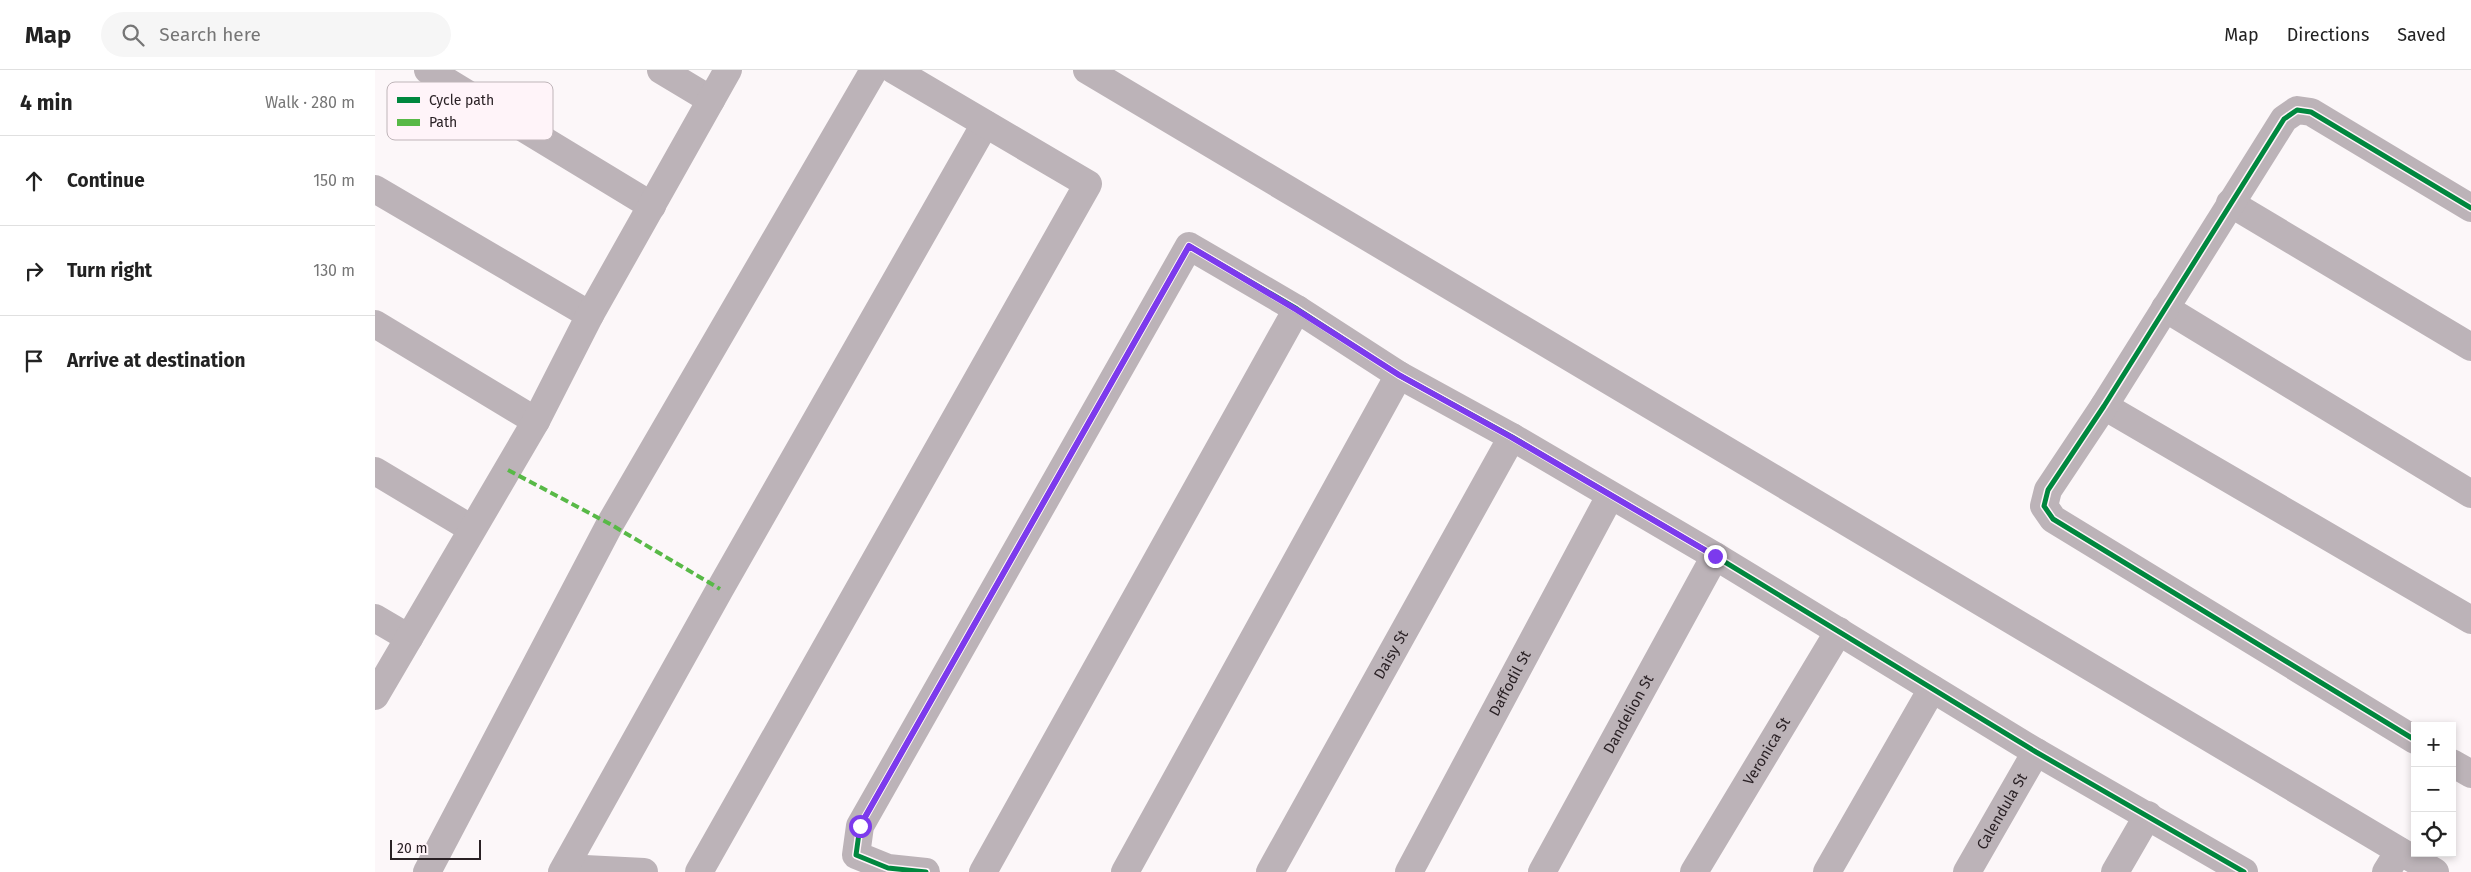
<!DOCTYPE html>
<meta charset="utf-8">
<style>
:root{--surface:#fff;--page:#f6f6f6;--text:#222;--muted:#767676;--line:#e0e0e0}
body{margin:0;font-family:"Fira Sans",sans-serif;background:var(--page);color:var(--text)}
.controls{position:absolute;right:15px;bottom:15px;display:grid;overflow:hidden;border-radius:0px;box-shadow:0 2px 8px #0003}
.controls button{width:45px;height:45px;display:grid;place-items:center;padding:0;border:0;border-bottom:1px solid var(--line);background:var(--surface);color:var(--text);font:25px sans-serif}
.scale{position:absolute;left:15px;bottom:12px;width:91px;box-sizing:border-box;padding-left:5px;border:2px solid #2a2125;border-top:0;font-size:14px;line-height:18px;white-space:nowrap;color:#2a2125;-webkit-text-stroke:4px #fff4f9;paint-order:stroke}
.stop{position:absolute;width:15px;height:15px;margin:-11px;border:4px solid #7c3aed;border-radius:50%;background:#fff}
.stop.end{background:#7c3aed;border-color:#fff;box-shadow:0 1px 5px #0008}
.list{margin:0;padding:0;list-style:none}
h2{display:flex;justify-content:space-between;align-items:center;height:65px;margin:0;padding:0 20px;font-size:21px}
h2 small{font-size:16px;font-weight:400;color:var(--muted)}
.list li{display:grid;grid-template-columns:32px 1fr auto;gap:15px;align-items:center;box-sizing:border-box;height:90px;padding:0 20px;border-top:1px solid var(--line)}
.list b{display:block;font-size:19px;white-space:nowrap}
.list em{font-size:16px;font-style:normal;color:var(--muted)}
.icon{flex:none;width:28px;height:28px;fill:none;stroke:currentColor;stroke-width:2;stroke-linecap:round;stroke-linejoin:round}
.map{position:relative;flex:none;width:2096px;height:802px;overflow:hidden}
header{display:flex;align-items:center;gap:30px;box-sizing:border-box;height:70px;padding:0 25px;background:var(--surface);border-bottom:1px solid var(--line)}
header strong{font-size:24px}
nav{display:flex;gap:28px;margin-inline-start:auto;font-size:18px}
.search{width:350px;height:45px;background:var(--page);display:flex;align-items:center;gap:12px;box-sizing:border-box;padding:0 18px;border-radius:28px;color:var(--muted);font-size:19px}
main{display:flex}
aside{flex:1;background:var(--surface)}
.map>svg:first-child{display:block}
.lines{fill:none;stroke-linecap:round;stroke-linejoin:round}
.street{stroke:#bcb3b8;stroke-width:28}
.quiet{stroke:#58b947;stroke-width:4;stroke-dasharray:8 4;stroke-linecap:butt}
.cycleway-casing{stroke:#fff4f9;stroke-width:8}
.cycleway{stroke:#00873e;stroke-width:5}
.route{stroke:#7c3aed;stroke-width:6}
.labels{text-anchor:middle;stroke-width:4;stroke-linejoin:round;paint-order:stroke}
.street-label{font-size:15px;fill:#2a2125;stroke:#fff4f9}
.key{fill:#fff4f9;stroke:#bfb5b9;stroke-width:1}
.key-label{font-size:14px;fill:#2a2125}
</style>
<header>
<strong>Map</strong>
<div class="search"><svg class="icon" aria-label="search" viewBox="0 0 24 24"><circle cx="10" cy="10" r="6"/><path d="M15 15l6 6"/></svg>Search here</div>
<nav><a>Map</a><a>Directions</a><a>Saved</a></nav>
</header>
<main>
<aside>
<h2>4 min<small>Walk · 280 m</small></h2>
<ul class="list">
<li><svg class="icon" aria-label="ahead" viewBox="0 0 24 24"><path d="M12 20V5M6 11l6-6 6 6"/></svg><div><b>Continue</b></div><em>150 m</em></li>
<li><svg class="icon" aria-label="right" viewBox="0 0 24 24"><path d="M7 20v-9h11M14 6l5 5-5 5"/></svg><div><b>Turn right</b></div><em>130 m</em></li>
<li><svg class="icon" aria-label="arrive" viewBox="0 0 24 24"><path d="M6 21V4h12l-3 4 3 4H6"/></svg><div><b>Arrive at destination</b></div></li>
</ul>
</aside>
<div class="map">
<svg width="2096" height="802" viewBox="0 0 2096 802">
<rect width="100%" height="100%" fill="#fcf7f9"/>
<g class="lines">
<g class="street">
<path d="M53,0L277,136"/>
<path d="M286,0L336,30"/>
<path d="M712,0L2060,802"/>
<path d="M0,119L215,245"/>
<path d="M1855,133L2096,277"/>
<path d="M1790,238L2096,424"/>
<path d="M0,254L161,351"/>
<path d="M1729,336L2096,550"/>
<path d="M0,401L97,459"/>
<path d="M0,548L34,568"/>
<path d="M0,626L161,351L215,245L353,0"/>
<path d="M2040,670L1678,449L1669,436L1673,420L1729,336L1909,49L1922,40L1936,42L2096,138"/>
<path d="M2077,693L2096,704"/>
<path d="M190,798L269,802"/>
<path d="M52,802L235,454L499,0"/>
<path d="M187,802L345,519L610,54"/>
<path d="M324,802L713,114L519,0"/>
<path d="M551,802L513,798L481,785L485,756L814,176L922,239L1024,305L1137,367L1340,486L1661,682L1869,802"/>
<path d="M608,802L922,239"/>
<path d="M750,802L1024,305"/>
<path id="s1" d="M895,802L1137,367"/>
<path id="s2" d="M1034,802L1235,426"/>
<path id="s3" d="M1167,802L1340,486"/>
<path id="s4" d="M1319,802L1464,561"/>
<path d="M1452,802L1557,619"/>
<path id="s5" d="M1592,802L1661,682"/>
<path d="M1740,802L1773,745"/>
<path d="M2011,802L2024,781"/>
</g>
<path class="quiet" d="M133,400L235,454L345,519"/>
<g class="cycleway-casing">
<path id="cycleway" d="M2040,670L1678,449L1669,436L1673,420L1729,336L1909,49L1922,40L1936,42L2096,138
M551,802L513,798L481,785L485,756L814,176L922,239L1024,305L1137,367L1340,486L1661,682L1869,802"/>
</g>
<use href="#cycleway" class="cycleway"/>
</g>
<g class="lines">
<path class="route" d="M485,756L814,176L922,240L1024,305L1136,367L1340,486"/>
</g>
<g class="labels">
<g class="street-label">
<text dy="5" stroke="none"><textPath href="#s1" startOffset="249">Daisy St</textPath></text>
<text dy="5" stroke="none"><textPath href="#s2" startOffset="214">Daffodil St</textPath></text>
<text dy="5" stroke="none"><textPath href="#s3" startOffset="180">Dandelion St</textPath></text>
<text dy="5" stroke="none"><textPath href="#s4" startOffset="141">Veronica St</textPath></text>
<text dy="5" stroke="none"><textPath href="#s5" startOffset="70">Calendula St</textPath></text>
</g>
</g>
<rect x="12" y="12" width="166" height="58" rx="8" class="key"/>
<rect x="22" y="27" width="23" height="6" fill="#00873e"/>
<rect x="22" y="49" width="23" height="7" fill="#58b947"/>
<g class="key-label">
<text x="54" y="35">Cycle path</text>
<text x="54" y="57">Path</text>
</g>
</svg>
<div class="controls">
<button>+</button>
<button>−</button>
<button><svg class="icon" aria-label="locate" viewBox="0 0 24 24"><circle cx="12" cy="12" r="6"/><path d="M12 2v4M12 18v4M2 12h4M18 12h4"/></svg></button>
</div>
<div class="scale">20 m</div>
<div class="stop" style="left:485px;top:756px"></div>
<div class="stop end" style="left:1340px;top:486px"></div>
</div>
</main>
